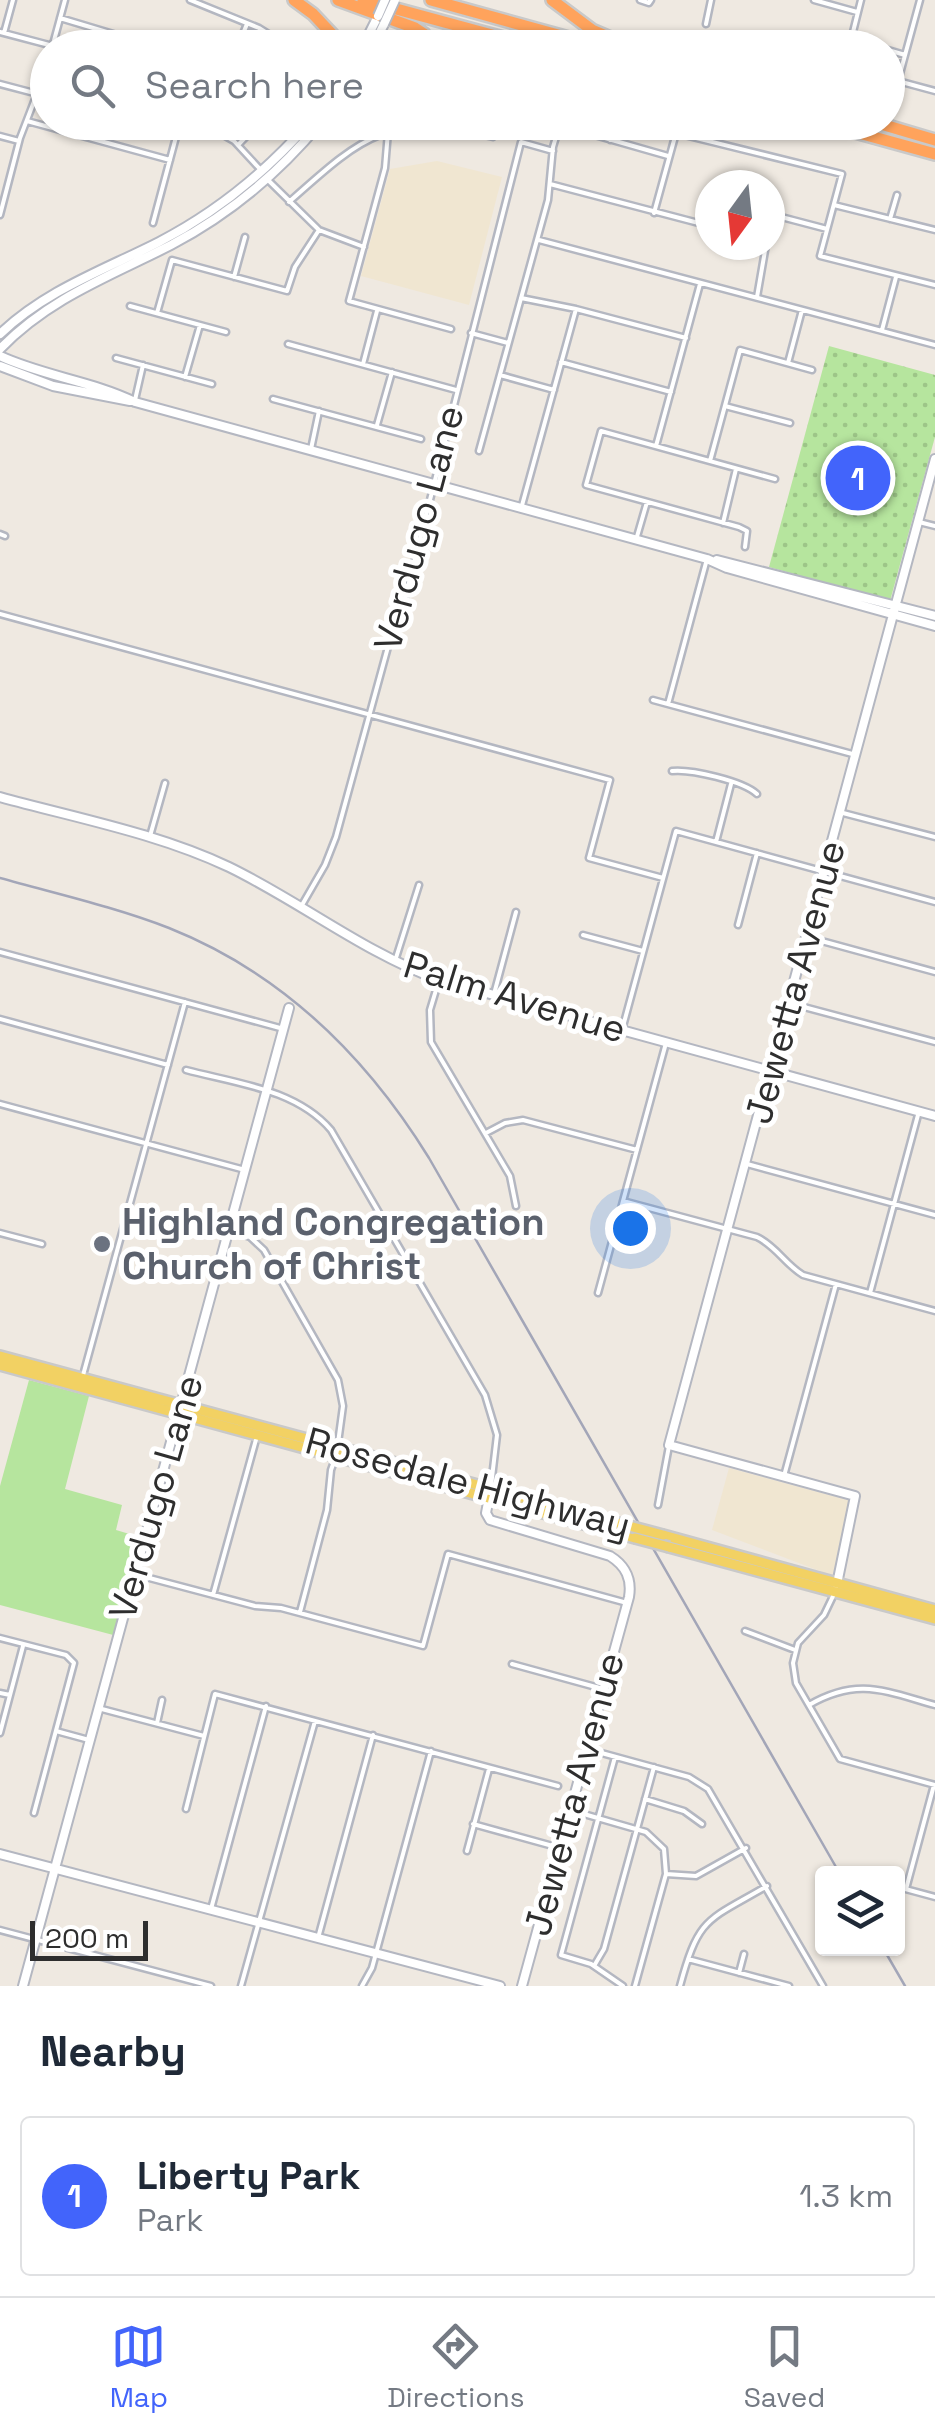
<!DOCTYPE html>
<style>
:root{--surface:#fff;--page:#f6f6f7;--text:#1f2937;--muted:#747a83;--line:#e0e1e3;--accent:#4264fb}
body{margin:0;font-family:"Space Grotesk",sans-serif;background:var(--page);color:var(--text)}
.controls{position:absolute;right:30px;bottom:30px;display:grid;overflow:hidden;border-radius:10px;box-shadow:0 2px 8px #0004}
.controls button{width:90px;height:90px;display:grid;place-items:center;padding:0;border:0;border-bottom:2px solid var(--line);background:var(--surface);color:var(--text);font:50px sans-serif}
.compass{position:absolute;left:695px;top:170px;width:90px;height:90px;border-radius:50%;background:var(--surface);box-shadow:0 2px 8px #0004;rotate:195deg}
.scale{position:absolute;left:30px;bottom:25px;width:118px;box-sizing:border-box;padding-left:10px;border:5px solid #2e2e2e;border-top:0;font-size:28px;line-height:35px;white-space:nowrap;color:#2e2e2e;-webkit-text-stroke:8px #fff;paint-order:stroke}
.you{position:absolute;left:630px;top:1228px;width:35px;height:35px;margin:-25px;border:8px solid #fff;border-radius:50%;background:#1a73e8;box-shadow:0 0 0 15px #1a73e833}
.badge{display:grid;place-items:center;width:65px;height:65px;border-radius:50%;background:var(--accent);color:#fff;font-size:32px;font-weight:700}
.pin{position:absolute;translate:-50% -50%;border:5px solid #fff;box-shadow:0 2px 10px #0006}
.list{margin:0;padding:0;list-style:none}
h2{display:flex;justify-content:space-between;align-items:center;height:130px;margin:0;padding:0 40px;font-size:42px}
h2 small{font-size:32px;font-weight:400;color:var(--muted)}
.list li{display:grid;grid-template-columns:65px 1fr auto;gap:30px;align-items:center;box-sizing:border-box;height:160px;margin:0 20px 20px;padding:0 20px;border:2px solid var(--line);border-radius:10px}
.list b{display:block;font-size:38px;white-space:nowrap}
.list p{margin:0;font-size:32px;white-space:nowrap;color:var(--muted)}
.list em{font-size:32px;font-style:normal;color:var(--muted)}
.icon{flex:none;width:55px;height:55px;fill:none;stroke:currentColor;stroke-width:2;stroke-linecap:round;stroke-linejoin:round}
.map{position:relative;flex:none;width:935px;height:1986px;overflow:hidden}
.search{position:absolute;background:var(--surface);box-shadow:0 2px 8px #0004;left:30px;right:30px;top:30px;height:110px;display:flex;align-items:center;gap:25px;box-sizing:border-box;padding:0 35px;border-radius:55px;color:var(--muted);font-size:38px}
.sheet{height:310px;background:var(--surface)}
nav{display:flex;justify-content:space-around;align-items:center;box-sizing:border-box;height:140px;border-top:2px solid var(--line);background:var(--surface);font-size:28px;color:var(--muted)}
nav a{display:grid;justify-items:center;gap:5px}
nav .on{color:var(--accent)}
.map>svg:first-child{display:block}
.education{fill:#f0e6d1}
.grass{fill:#b6e59e}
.park{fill:url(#park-dots)}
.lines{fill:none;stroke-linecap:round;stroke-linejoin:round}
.street-casing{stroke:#b4b7c1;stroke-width:9}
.secondary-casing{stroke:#b4b7c1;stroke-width:12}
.primary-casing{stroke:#c9c9c9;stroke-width:14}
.highway-casing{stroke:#c9c9c9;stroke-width:16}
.street{stroke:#fff;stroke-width:4}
.secondary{stroke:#fff;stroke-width:8}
.primary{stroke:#f2d163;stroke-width:9}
.highway{stroke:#ffa35c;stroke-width:11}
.rail{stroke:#a3a6b8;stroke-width:2.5}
.secondary-bridge-casing{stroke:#b4b7c1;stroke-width:12;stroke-linecap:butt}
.primary-bridge-casing{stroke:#c9c9c9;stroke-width:14;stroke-linecap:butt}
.secondary-bridge{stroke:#fff;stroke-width:8}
.primary-bridge{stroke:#f2d163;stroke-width:9}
.worship-dot{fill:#6b7280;stroke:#fff;stroke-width:4}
.labels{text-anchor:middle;stroke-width:10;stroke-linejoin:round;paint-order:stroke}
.street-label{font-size:38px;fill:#2e2e2e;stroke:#fff}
.worship-label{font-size:38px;font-weight:bold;fill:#5b616d;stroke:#fff;text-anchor:start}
</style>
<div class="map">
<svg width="935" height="1986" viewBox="0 0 935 1986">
<defs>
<pattern id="park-dots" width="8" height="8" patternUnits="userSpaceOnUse" patternTransform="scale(2.5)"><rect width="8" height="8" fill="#b6e59e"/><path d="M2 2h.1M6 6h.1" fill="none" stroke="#9dc588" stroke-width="1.8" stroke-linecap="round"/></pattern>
</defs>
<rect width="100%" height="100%" fill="#efe9e1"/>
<path class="education" d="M437,161L502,177L469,305L361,276L390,169Z
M729,1468L855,1502L833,1576L712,1530Z"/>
<path class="grass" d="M29,1380L89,1396L65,1489L122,1505L116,1530L143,1538L117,1636L0,1605V1486Z"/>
<path class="park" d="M829,346L935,375V437L890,601L769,567Z"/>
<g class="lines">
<g class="street-casing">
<path id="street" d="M190,0L259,28L291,48
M640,0L649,3L651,0
M814,0L857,12
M920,0L898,81L935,91
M60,18L160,48
M706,24L711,0
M0,32L53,46
M4,33L13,0
M851,40L878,48
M766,45L776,48
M52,48L65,0
M237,48L247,24
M849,48L861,0
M888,50L905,55
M0,84L38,94
M27,121L170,160
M201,122L234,141L259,168
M388,132L385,168L349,301L451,329
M0,136L19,141
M610,140L614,125
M239,144L260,122
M268,180L319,230L364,247
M550,184L710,226
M289,202C363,136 389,111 493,137
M834,205L935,230
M654,213L676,133L842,174L820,256L935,285
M770,214L827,229
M0,215L20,138L48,65
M890,219L897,195
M153,223L180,122
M770,227L774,215
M539,240L935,345
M234,277L245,237
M757,297L766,245
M521,298L576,309L686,338
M130,306L226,332
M157,313L172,260L287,291L295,267L319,230
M882,330L896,277
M471,333L508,343
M288,344L456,390
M116,358L212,384
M561,362L671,392
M788,363L802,310
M363,364L377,311
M500,375L554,390
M185,377L200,325
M273,399L421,439
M135,400L143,365
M725,406L790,423
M377,425L392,372
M656,446L700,284
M311,449L319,411
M479,451L548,200L553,147L559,127L571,124L591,134L668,156
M710,461L740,350L812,370
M521,509L576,309
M919,522L935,526
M723,523L736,469
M0,534L5,536
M636,540L647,502
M745,547L747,531L739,527L586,485L601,431L775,479
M0,614L610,780L589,858L663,878
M653,700L856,755
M668,704L707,559
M672,771C691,769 743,781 757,794
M843,813L935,837
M150,836L165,783
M716,842L731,784
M302,905L325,865L336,837L397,614L403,606L521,142L553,151
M738,925L757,853
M583,935L643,951
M807,937L935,972
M0,952L280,1028
M395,961L419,885
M439,980L430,1010L431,1042L510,1176L516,1206
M494,994L516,912
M789,1003L935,1042
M0,1019L168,1065
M622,1030L676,831L935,902
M186,1070C235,1083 296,1089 331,1130L485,1395L497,1435L491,1486
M0,1104L245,1170
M486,1133L505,1123L523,1120L637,1150
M747,1164L935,1215
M623,1201L757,1237C776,1246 785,1264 803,1275L935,1311
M229,1230L250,1237L264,1250L338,1380L343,1406L338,1443
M0,1233L42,1244
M598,1293L666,1043
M870,1293L918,1115
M82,1379L185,1002
M784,1476L836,1284
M658,1505L669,1446
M138,1575L255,1606L281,1608L423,1646L448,1554L627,1603
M835,1592L824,1615L798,1643L793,1663L796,1683L840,1759L935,1785
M213,1595L257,1436
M300,1612L327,1510L331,1470L336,1456
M745,1631L795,1650
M0,1638L66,1655L74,1663L34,1813
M512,1664L603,1689
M0,1693L10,1695
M809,1705C858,1677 884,1691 935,1705
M98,1708L204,1736
M157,1723L162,1700
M56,1731L89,1740
M0,1733L23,1646
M587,1749L689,1777L708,1789L823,1986
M615,1757L561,1955L591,1964L623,1986
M645,1799L684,1811L702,1824
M186,1809L215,1694L558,1786
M570,1810L646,1832L664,1849L666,1874L635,1986
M473,1824L560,1848
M467,1851L489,1769
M666,1874L696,1876L746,1848
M898,1887L935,1897
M906,1889L934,1785
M211,1909L266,1706
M0,1930L211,1986
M318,1938L373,1735
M688,1959L789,1986
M594,1966L604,1949L654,1767
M739,1973L744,1954
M241,1986L315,1721
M362,1986L372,1968L431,1751
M680,1986C699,1916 707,1921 767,1886"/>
</g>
<g class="secondary-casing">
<path id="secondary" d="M362,48L378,16
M372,48L384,24
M0,334C46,290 104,270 159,242C217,212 267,171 310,122
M0,349C49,298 110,276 171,245C230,214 279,173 321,122
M0,356C43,376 92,381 135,402L707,559L727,568L935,626
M0,366L53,386L130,401
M717,560L935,616
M0,797C76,818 157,833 229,867C301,902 363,952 439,980L935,1116
M489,1497L486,1513L490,1520L610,1556C626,1566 632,1579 629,1597L522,1986
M837,1584L855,1496L669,1445L935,459
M0,1854L500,1986
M23,1986L289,1008"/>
</g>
<g class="primary-casing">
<path id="primary" d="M0,1356L629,1526
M0,1365L635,1538
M663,1535L935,1610
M669,1547L935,1619"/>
</g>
<g class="highway-casing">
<path id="highway" d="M294,0L313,14L345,48
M338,0L415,28L424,34L432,48
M363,0L540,48
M431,0L605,48
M552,0L592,30L634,48
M819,122L935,154
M874,122L935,140"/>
</g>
<use href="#street" class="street"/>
<use href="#secondary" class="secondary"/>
<use href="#primary" class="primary"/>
<use href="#highway" class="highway"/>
<path class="rail" d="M0,878C57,894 115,907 169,928C282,973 366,1056 429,1158L840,1874
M883,1948L905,1986"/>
<g class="secondary-bridge-casing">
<path id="secondary-bridge" d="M378,16L385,0
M384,24L395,0"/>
</g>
<g class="primary-bridge-casing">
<path id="primary-bridge" d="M629,1526L663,1535
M635,1538L669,1547"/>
</g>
<use href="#secondary-bridge" class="secondary-bridge"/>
<use href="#primary-bridge" class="primary-bridge"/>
</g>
<circle class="worship-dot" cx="102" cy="1244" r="10"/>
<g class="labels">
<g class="street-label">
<text transform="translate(419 528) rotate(-75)" y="13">Verdugo Lane</text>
<text transform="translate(795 982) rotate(-75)" y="13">Jewetta Avenue</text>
<text transform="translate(515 997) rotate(17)" y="13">Palm Avenue</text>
<text transform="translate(468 1483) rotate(15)" y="13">Rosedale Highway</text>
<text transform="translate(156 1497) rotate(-74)" y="13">Verdugo Lane</text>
<text transform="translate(574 1794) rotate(-75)" y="13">Jewetta Avenue</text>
</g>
<g class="worship-label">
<text x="122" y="1235">Highland Congregation<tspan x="122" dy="44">Church of Christ</tspan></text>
</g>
</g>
</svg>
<div class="controls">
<button><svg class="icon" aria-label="layers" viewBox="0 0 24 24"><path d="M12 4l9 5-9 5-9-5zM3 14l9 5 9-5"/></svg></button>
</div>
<svg class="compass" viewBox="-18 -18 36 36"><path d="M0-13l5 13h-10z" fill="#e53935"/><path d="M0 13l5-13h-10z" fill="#747a83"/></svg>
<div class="scale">200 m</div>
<div class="you"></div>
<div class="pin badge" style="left:858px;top:478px">1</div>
<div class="search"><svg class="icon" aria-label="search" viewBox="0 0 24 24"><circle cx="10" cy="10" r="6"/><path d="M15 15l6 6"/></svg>Search here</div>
</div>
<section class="sheet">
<h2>Nearby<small></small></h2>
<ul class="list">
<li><span class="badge">1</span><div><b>Liberty Park</b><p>Park</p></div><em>1.3 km</em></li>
</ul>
</section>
<nav>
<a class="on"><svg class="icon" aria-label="map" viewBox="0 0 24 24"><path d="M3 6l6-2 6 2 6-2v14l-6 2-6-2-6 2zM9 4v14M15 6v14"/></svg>Map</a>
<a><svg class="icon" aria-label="directions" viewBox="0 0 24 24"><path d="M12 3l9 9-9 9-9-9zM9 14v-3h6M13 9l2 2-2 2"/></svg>Directions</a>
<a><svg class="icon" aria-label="saved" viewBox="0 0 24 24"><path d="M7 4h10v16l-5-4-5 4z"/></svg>Saved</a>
</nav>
